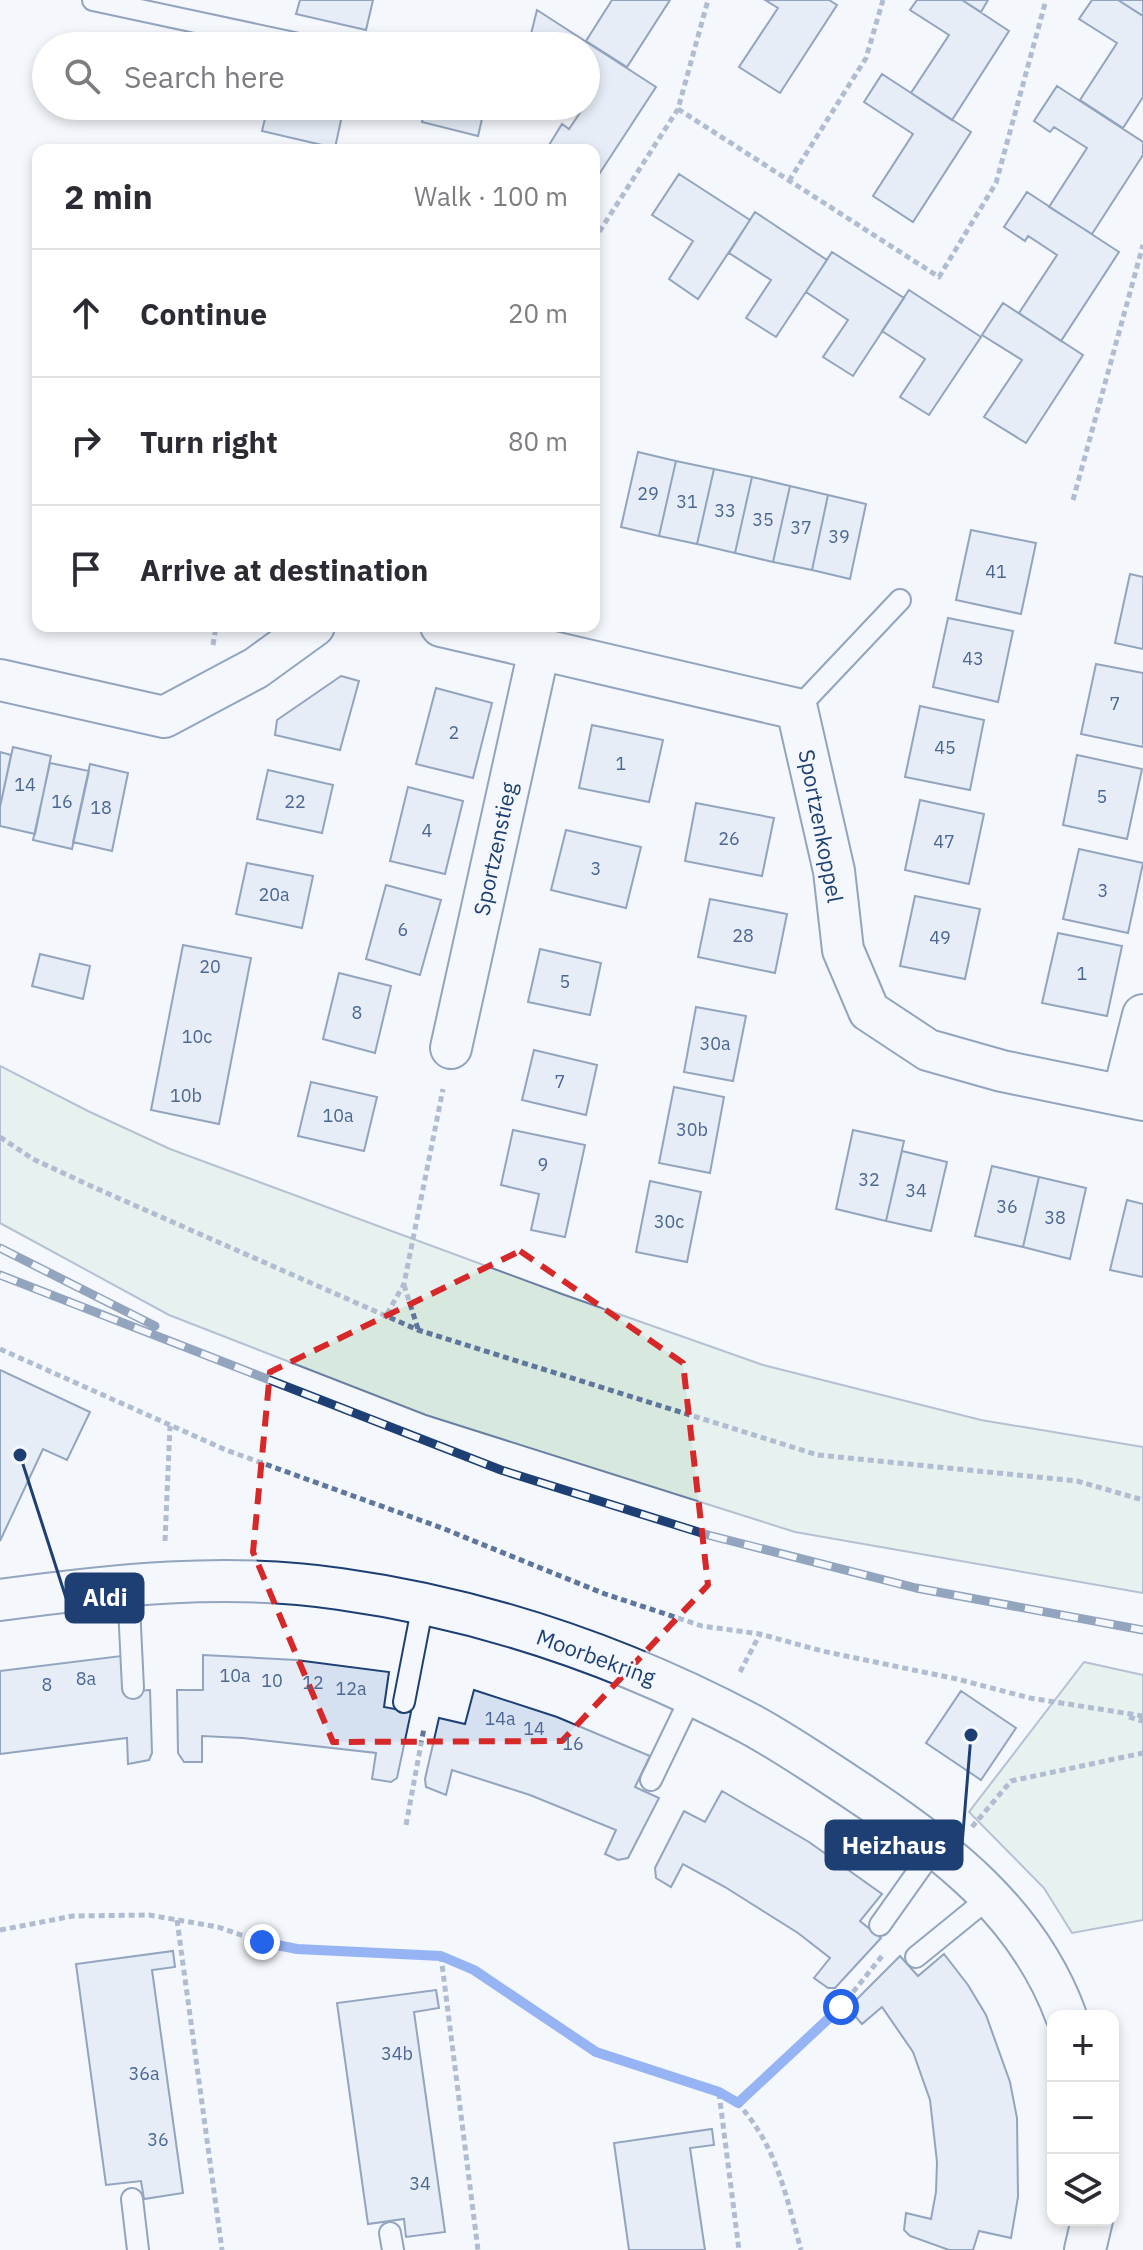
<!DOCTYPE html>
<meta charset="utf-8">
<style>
:root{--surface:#fff;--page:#f7f7f7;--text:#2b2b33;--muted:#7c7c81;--line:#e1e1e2}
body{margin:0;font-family:"IBM Plex Sans",sans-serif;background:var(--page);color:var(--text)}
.controls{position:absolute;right:24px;bottom:24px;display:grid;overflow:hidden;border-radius:16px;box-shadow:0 4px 12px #0003}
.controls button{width:72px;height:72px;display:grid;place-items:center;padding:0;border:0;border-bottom:2px solid var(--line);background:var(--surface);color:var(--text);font:40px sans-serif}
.stop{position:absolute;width:24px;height:24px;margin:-18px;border:6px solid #2563eb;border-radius:50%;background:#fff}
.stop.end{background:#2563eb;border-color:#fff;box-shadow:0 2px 8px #0008}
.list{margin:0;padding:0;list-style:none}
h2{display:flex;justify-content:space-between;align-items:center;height:104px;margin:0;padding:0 32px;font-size:34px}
h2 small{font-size:26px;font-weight:400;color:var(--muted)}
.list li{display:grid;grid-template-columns:52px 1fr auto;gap:24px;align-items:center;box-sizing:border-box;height:128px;padding:0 32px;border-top:2px solid var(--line)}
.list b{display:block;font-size:30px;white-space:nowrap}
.list em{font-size:26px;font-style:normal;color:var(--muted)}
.icon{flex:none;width:44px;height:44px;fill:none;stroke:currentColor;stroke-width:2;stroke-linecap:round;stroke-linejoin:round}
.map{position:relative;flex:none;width:1143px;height:2250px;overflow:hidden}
.search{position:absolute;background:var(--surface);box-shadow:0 4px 12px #0003;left:32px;top:32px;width:568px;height:88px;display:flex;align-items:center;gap:20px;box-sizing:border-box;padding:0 28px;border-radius:44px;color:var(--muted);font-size:30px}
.panel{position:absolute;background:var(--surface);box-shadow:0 4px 12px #0003;left:32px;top:144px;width:568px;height:488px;border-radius:16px}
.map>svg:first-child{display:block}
.green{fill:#d7e8df;stroke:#687fa3;stroke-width:2}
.building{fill:#d5e0f0;stroke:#1d3f73;stroke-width:2}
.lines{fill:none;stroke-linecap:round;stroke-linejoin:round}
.lane-casing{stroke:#1d3f73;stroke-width:24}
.street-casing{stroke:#1d3f73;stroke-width:44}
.path{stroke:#5e769c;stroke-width:5;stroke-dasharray:6 4;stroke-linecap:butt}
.lane{stroke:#f4f7fb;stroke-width:20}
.street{stroke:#f4f7fb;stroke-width:40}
.rail-casing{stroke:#1d3f73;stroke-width:9}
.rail{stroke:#f4f7fb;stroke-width:6;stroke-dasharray:18;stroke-linecap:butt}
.route{stroke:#2563eb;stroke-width:10}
.marked{fill:none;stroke:#d62828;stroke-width:6;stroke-dasharray:16 10;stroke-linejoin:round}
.labels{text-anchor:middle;stroke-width:6;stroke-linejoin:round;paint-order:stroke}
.number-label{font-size:18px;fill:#4b6792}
.street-label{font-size:22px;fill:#1d3f73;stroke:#f4f7fb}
.leader{fill:none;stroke:#1d3f73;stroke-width:3}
.callout-dot{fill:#1d3f73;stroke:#f4f7fb;stroke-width:3}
.callout{fill:#1d3f73;stroke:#1d3f73;stroke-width:3}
.callout-label{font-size:24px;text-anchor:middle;font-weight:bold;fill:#fff}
</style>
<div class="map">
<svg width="1143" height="2250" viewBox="0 0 1143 2250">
<rect width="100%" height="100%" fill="#f4f7fb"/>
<path class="green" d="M0,1066L88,1111L170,1149L562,1294L763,1365L981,1420L1143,1447V1593L795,1532L426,1415L169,1315L0,1223Z
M1084,1662L1143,1675V1920L1072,1933L1044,1888L969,1812Z"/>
<path class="building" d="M300,0H373L366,30L296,14Z
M612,0H670L627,67L586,41Z
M765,0H829L837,5L780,93L739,67L778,8Z
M917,0H962L1009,31L952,120L911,93L949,35L910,10Z
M962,0H988L981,12Z
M1092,0H1118L1143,16V97L1123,128L1080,100L1117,43L1079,19Z
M1118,0H1143V16Z
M537,10L656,87L594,182V150H546L562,124L569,129L595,90L586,85V46H528Z
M443,35L489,46H440Z
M882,74L971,132L913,222L873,196L913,134L864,102Z
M1057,86L1143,142V155L1092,234L1049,207L1087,148L1054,127L1050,132L1034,121Z
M268,106H344L335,148L262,131Z
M425,106H485L478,136L422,122Z
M679,174L750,220L698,299L669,279L693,241L652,215Z
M1027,192L1119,252L1061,341L1019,313L1057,255L1028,236L1025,241L1004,227Z
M755,212L827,260L776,337L746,318L771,280L729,253Z
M832,252L904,298L853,376L823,357L848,320L806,292Z
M909,290L981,337L929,415L900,397L925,359L882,331Z
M1003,303L1083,355L1026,443L984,417L1022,360L982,335Z
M638,452L676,461L659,536L621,527Z
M676,461L714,469L697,544L659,536Z
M714,469L752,477L735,553L697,544Z
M752,477L790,486L773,562L735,553Z
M790,486L828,495L812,570L773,562Z
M828,495L866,504L850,579L812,570Z
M971,530L1036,543L1021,614L956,600Z
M1130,574L1143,577V649L1115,643Z
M948,618L1013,631L998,702L933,687Z
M1096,664L1143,673V747L1081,734Z
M341,676L359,681L340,750L275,735L277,720Z
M436,688L492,703L473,778L416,764Z
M920,706L984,720L970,790L905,777Z
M592,725L663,740L649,802L579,788Z
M13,747L51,756L35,834L0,826V807Z
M0,752L11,755L0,807Z
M1077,755L1142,769L1127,839L1063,825Z
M50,763L89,771L72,849L33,840Z
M90,764L128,773L112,851L73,842Z
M268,770L333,785L322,833L257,819Z
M408,787L463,801L445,874L390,861Z
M920,800L984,814L969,884L905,870Z
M696,803L774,818L762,876L685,861Z
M566,830L641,847L626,908L551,890Z
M1079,849L1143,863L1128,933L1063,919Z
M247,863L313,876L302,928L236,914Z
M386,885L441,900L420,975L366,959Z
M915,896L980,909L965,979L900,966Z
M710,899L787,914L775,973L698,957Z
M1058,933L1122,946L1107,1016L1042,1003Z
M183,945L251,958L219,1124L151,1110Z
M540,949L601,963L590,1015L528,1002Z
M40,954L90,966L83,999L32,986Z
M339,973L391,986L375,1053L323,1039Z
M696,1007L746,1016L733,1081L684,1072Z
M534,1050L597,1065L586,1115L522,1100Z
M311,1082L377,1097L364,1151L298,1136Z
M674,1087L724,1097L710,1173L659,1163Z
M513,1130L585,1145L565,1237L531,1230L539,1194L501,1185Z
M853,1130L904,1141L886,1221L836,1209Z
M902,1151L947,1162L931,1231L886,1221Z
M992,1166L1039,1177L1023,1247L975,1236Z
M1039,1177L1086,1188L1070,1259L1023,1247Z
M650,1181L701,1192L687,1262L636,1252Z
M1127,1200L1143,1204V1277L1110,1270Z
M0,1370L90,1412L67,1460L43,1449L0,1541Z
M203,1655L296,1660L389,1672L384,1707L411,1712L397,1778L391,1782L372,1779L376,1753L243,1738L202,1736V1762H184L178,1753L177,1690H203Z
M121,1656L124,1692L150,1690L152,1753L149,1760L128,1764L127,1738L0,1754V1671Z
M474,1690L557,1717L650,1756L635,1787L659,1798L628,1858L618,1860L605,1854L616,1830L530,1795L452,1770L446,1795L426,1787L425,1779L439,1718L465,1724Z
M961,1691L1016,1728L981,1780L926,1743Z
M722,1791L809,1842L882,1894L860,1921L881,1938L835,1988H828L814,1978L830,1958L798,1933L725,1887L683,1864L671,1887L656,1878L655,1868L684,1811L705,1822Z
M173,1951L175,1967L152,1970L183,2193L144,2199L141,2181L106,2185L76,1964Z
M944,1954L968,1985L986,2015L1010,2082L1017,2118L1018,2197L1011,2238L979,2231L973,2250H949L910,2236L904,2230L906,2213L931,2219L936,2192L937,2162L930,2100L913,2052L882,2007L862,2024L854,2015L851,2008L854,2002L900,1956L918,1976Z
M436,1990L439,2008L414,2012L445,2232L406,2237L404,2219L368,2224L337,2003Z
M712,2129L714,2145L690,2148L705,2250H629L614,2143Z"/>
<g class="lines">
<g class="lane-casing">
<path id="lane" d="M93,0L308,46
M797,709L900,600
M128,1586L133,1688
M404,1702L423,1604
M651,1780L692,1695
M880,1925L936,1846
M916,1957L991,1896
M132,2199L138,2250
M390,2233L393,2250"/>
</g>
<g class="street-casing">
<path id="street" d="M441,626L797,709L834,871L843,950L869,1011L928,1050L1002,1071L1143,1100
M0,680L164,717L256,668L314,626
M451,1048L539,650
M1123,1095L1143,1015
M0,1600C111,1585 228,1572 340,1589C483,1609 623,1657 750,1724C787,1744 823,1769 858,1792C946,1850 1028,1913 1066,2016
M1085,2250L1092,2220"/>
</g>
<path class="path" d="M678,109L939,277L996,183L1046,0
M789,181L866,58L883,0
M594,240L678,109L708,0
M1073,500L1143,245
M213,645L216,626
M0,1137L33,1159L93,1187L418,1330L818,1455L1077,1481L1143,1500
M404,1285L418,1329
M387,1314L404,1284L443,1089
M0,1349L226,1450L442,1528L605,1594L702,1626L760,1634L822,1651L957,1679L1030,1698L1143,1716
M165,1541L170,1426
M740,1672L760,1634
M1129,1717L1143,1721
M406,1825L424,1728
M972,1827L1011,1781L1143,1753
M177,1920L222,2250
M0,1930L73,1916L149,1915L218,1927L262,1942L297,1949L441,1956L474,1970L596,2052L731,2097C775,2138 786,2195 801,2250
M441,1956L478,2250
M719,2093L739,2250
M738,2103L841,2007L882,1956"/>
<use href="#lane" class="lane"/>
<use href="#street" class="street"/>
<g class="rail-casing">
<path id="rail" d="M0,1248L155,1326
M0,1275L501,1470L708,1535L916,1588L1143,1630"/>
</g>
<use href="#rail" class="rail"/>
</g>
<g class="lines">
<path class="route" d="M262,1942L297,1949L441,1956L474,1970L596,2052L719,2092L738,2103L841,2007"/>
</g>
<path d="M0 0H1143V2250H0ZM520,1251L683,1363L708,1585L562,1741L333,1742L253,1552L270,1372Z" fill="#f4f7fb" fill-opacity=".55" fill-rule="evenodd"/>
<path class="marked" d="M520,1251L683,1363L708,1585L562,1741L333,1742L253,1552L270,1372Z"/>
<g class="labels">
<g class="number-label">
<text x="648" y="500">29</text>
<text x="687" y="508">31</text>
<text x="725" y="517">33</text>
<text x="763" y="526">35</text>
<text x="801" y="534">37</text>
<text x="839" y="543">39</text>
<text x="996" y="578">41</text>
<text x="973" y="665">43</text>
<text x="1115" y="710">7</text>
<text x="454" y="739">2</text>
<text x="945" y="754">45</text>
<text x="621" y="770">1</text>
<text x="25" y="791">14</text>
<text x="1102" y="803">5</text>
<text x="62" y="808">16</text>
<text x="295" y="808">22</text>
<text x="101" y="814">18</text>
<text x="427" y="837">4</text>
<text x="729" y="845">26</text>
<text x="944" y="848">47</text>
<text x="596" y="875">3</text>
<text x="1103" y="897">3</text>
<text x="274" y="901">20a</text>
<text x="403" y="936">6</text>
<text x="743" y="942">28</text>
<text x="940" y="944">49</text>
<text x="210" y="973">20</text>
<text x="1082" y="980">1</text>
<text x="565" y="988">5</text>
<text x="357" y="1019">8</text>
<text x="197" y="1043">10c</text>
<text x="715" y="1050">30a</text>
<text x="560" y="1088">7</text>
<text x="186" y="1102">10b</text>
<text x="338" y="1122">10a</text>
<text x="692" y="1136">30b</text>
<text x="543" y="1171">9</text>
<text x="869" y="1186">32</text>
<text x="916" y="1197">34</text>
<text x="1007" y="1213">36</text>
<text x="1055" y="1224">38</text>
<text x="669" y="1228">30c</text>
<text x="235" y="1682">10a</text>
<text x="86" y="1685">8a</text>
<text x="272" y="1687">10</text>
<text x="313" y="1689">12</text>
<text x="47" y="1691">8</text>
<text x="351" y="1695">12a</text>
<text x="500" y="1725">14a</text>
<text x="534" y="1735">14</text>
<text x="573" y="1750">16</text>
<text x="397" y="2060">34b</text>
<text x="144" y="2080">36a</text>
<text x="158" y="2146">36</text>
<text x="420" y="2190">34</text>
</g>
<g class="street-label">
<text transform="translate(821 826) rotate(79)" y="8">Sportzenkoppel</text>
<text transform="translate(495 849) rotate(-78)" y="8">Sportzenstieg</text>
<text transform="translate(596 1657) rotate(20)" y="8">Moorbekring</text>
</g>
</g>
<path class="leader" d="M20 1455L66 1598M971 1735L962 1845"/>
<g class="callout-dot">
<circle cx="20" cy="1455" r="8"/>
<circle cx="971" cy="1735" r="8"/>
</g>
<g class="callout">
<rect x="66" y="1574" width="77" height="48" rx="8"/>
<rect x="826" y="1821" width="136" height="48" rx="8"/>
</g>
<g class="callout-label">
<text x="105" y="1606">Aldi</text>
<text x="894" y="1854">Heizhaus</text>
</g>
</svg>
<div class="controls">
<button>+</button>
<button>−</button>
<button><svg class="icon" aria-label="layers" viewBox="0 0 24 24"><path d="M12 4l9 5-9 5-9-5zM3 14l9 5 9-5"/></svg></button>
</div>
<div class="stop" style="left:841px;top:2007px"></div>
<div class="stop end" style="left:262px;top:1942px"></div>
<div class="search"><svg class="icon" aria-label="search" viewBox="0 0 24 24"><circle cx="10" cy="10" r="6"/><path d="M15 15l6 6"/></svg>Search here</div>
<section class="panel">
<h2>2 min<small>Walk · 100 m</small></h2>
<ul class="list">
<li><svg class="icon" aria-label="ahead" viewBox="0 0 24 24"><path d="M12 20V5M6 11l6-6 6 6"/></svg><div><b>Continue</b></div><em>20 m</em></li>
<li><svg class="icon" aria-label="right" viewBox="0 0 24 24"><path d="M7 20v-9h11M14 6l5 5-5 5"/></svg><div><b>Turn right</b></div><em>80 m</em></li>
<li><svg class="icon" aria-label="arrive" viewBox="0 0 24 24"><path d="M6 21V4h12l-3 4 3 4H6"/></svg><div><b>Arrive at destination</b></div></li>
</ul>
</section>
</div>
